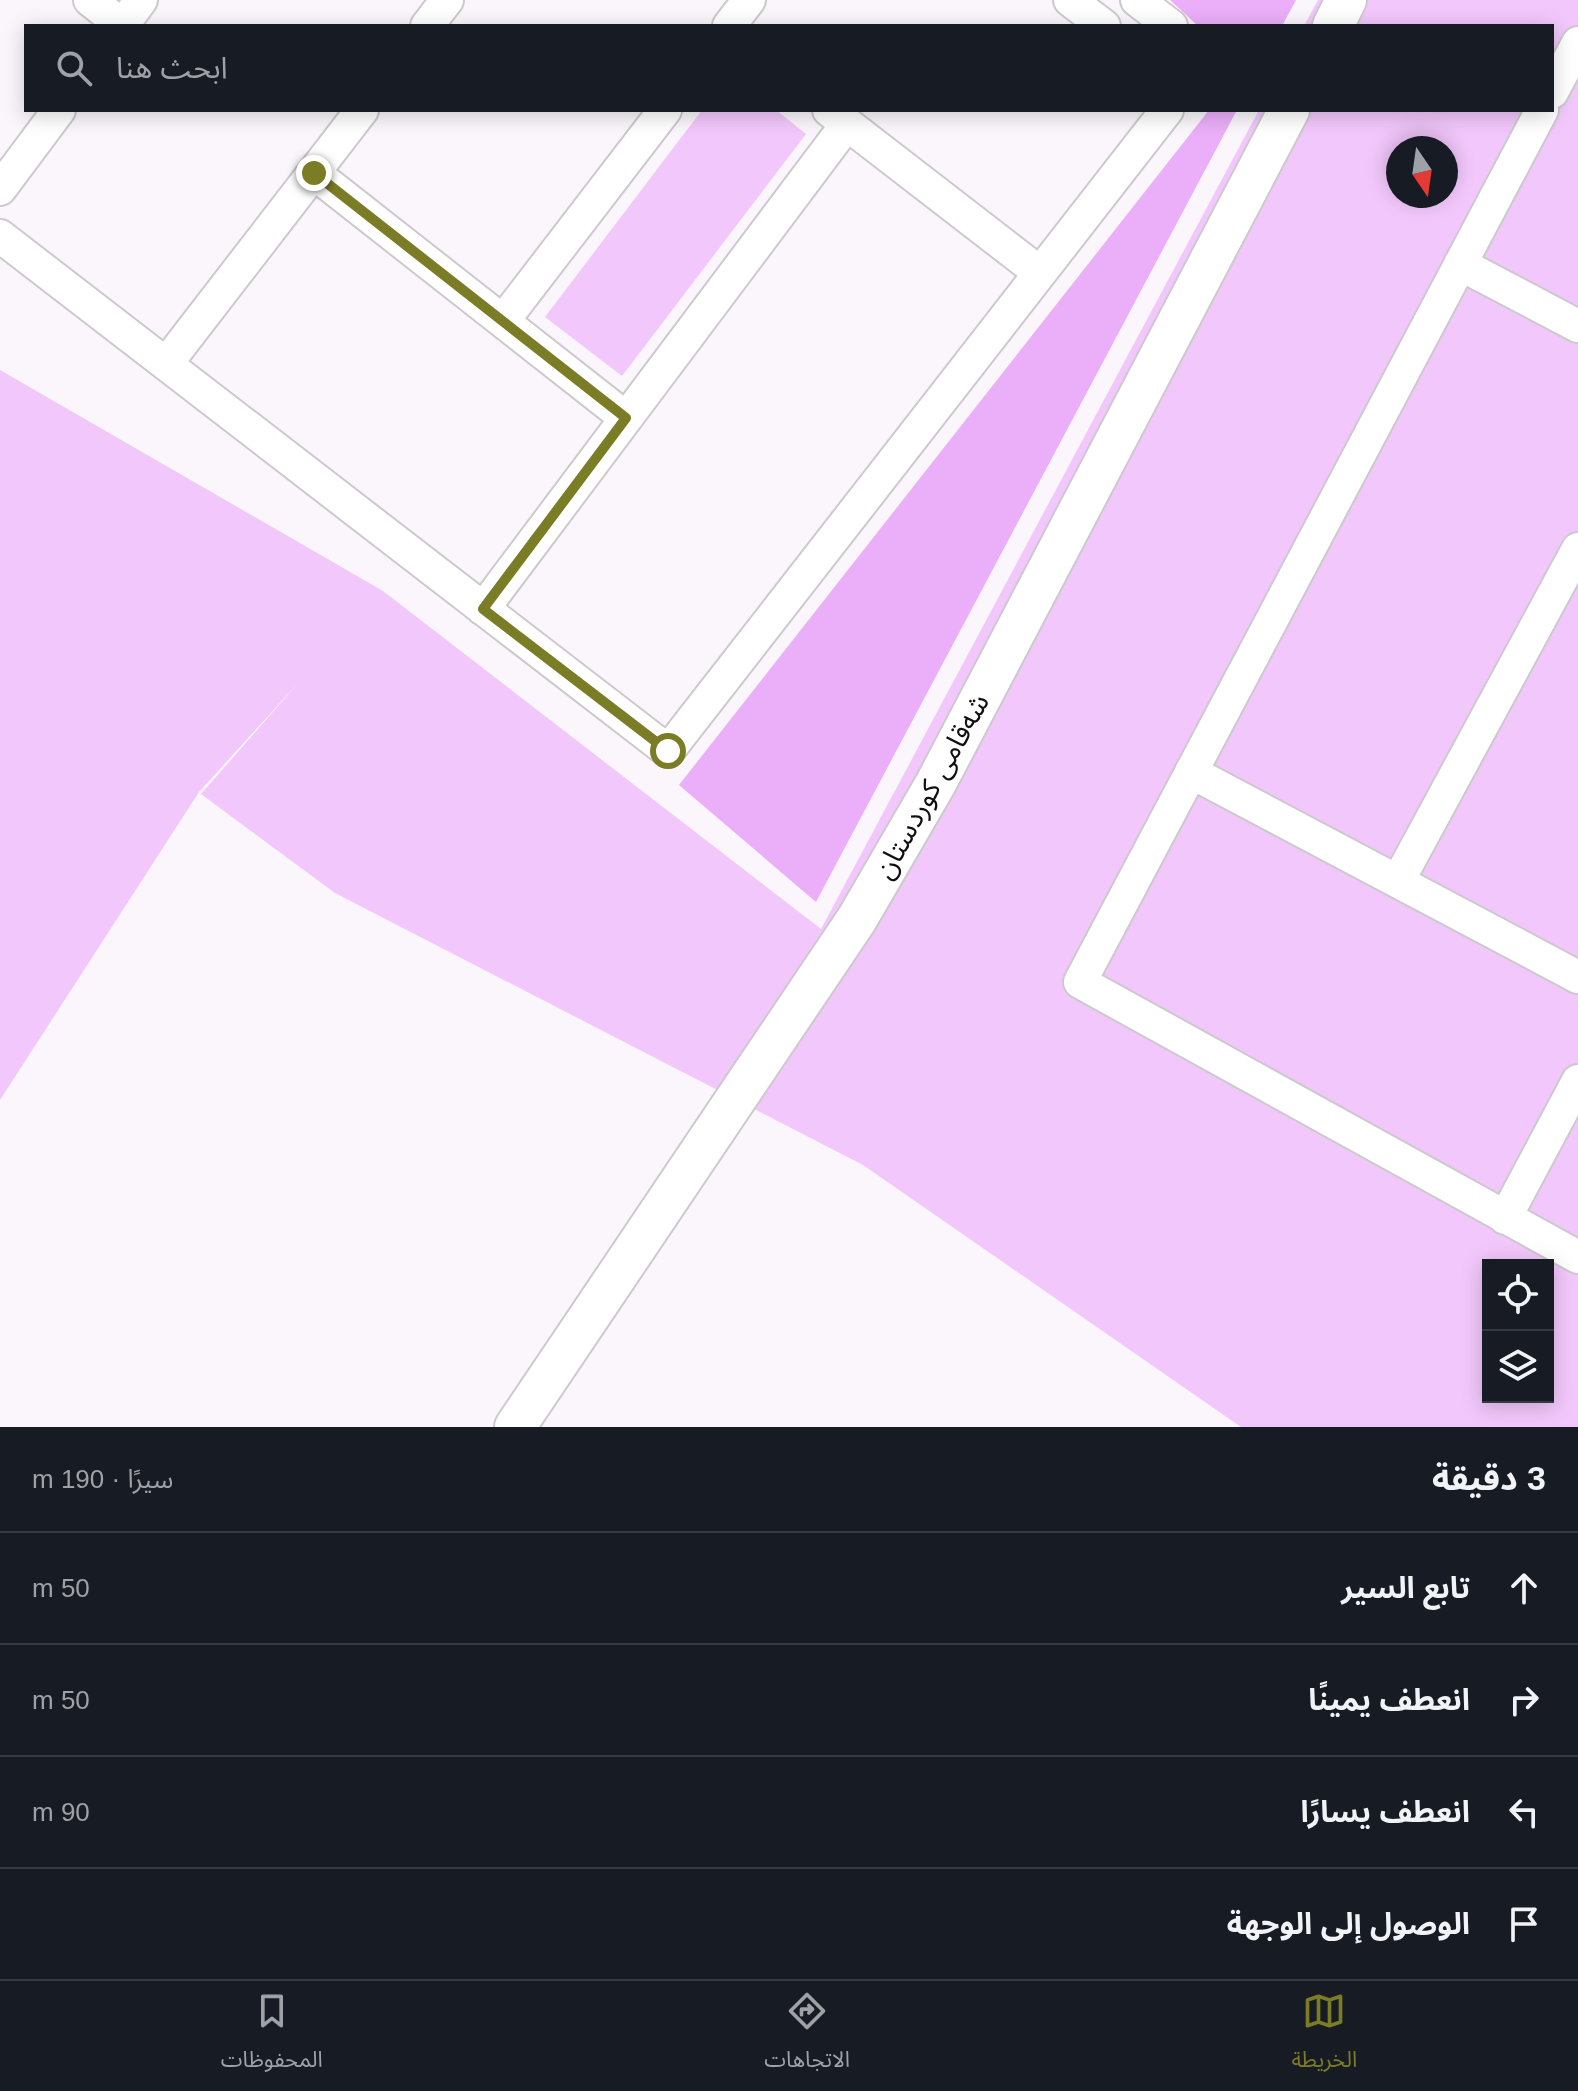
<!DOCTYPE html>
<html lang="ar">
<meta charset="utf-8">
<style>
:root{--surface:#171b24;--page:#242831;--text:#f1f3f6;--muted:#9ea1a6;--line:#363941;--accent:#7b7d26}
body{margin:0;font-family:Helvetica,"Noto Sans Arabic",sans-serif;background:var(--page);color:var(--text);direction:rtl}
.controls{position:absolute;right:24px;bottom:24px;display:grid;overflow:hidden;border-radius:0px;box-shadow:0 4px 20px #0003}
.controls button{width:72px;height:72px;display:grid;place-items:center;padding:0;border:0;border-bottom:2px solid var(--line);background:var(--surface);color:var(--text);font:40px sans-serif}
.compass{position:absolute;left:1386px;top:136px;width:72px;height:72px;border-radius:50%;background:var(--surface);box-shadow:0 4px 20px #0003;rotate:167deg}
.stop{position:absolute;width:24px;height:24px;margin:-18px;border:6px solid #7b7d26;border-radius:50%;background:#fff}
.stop.end{background:#7b7d26;border-color:#fff;box-shadow:0 2px 8px #0008}
.list{margin:0;padding:0;list-style:none}
h2{display:flex;justify-content:space-between;align-items:center;height:104px;margin:0;padding:0 32px;font-size:34px}
h2 small{font-size:26px;font-weight:400;color:var(--muted)}
.list li{display:grid;grid-template-columns:52px 1fr auto;gap:24px;align-items:center;box-sizing:border-box;height:112px;padding:0 32px;border-top:2px solid var(--line)}
.list b{display:block;font-size:30px;white-space:nowrap}
.list em{font-size:26px;font-style:normal;color:var(--muted)}
.icon{flex:none;width:44px;height:44px;fill:none;stroke:currentColor;stroke-width:2;stroke-linecap:round;stroke-linejoin:round}
.map{position:relative;flex:none;width:1578px;height:1427px;overflow:hidden;direction:ltr}
.search{position:absolute;background:var(--surface);box-shadow:0 4px 20px #0003;left:24px;right:24px;top:24px;height:88px;display:flex;align-items:center;gap:20px;box-sizing:border-box;padding:0 28px;border-radius:0px;color:var(--muted);font-size:30px}
.sheet{height:552px;background:var(--surface)}
nav{display:flex;justify-content:space-around;align-items:center;box-sizing:border-box;height:112px;border-top:2px solid var(--line);background:var(--surface);font-size:22px;color:var(--muted)}
nav a{display:grid;justify-items:center;gap:4px}
nav .on{color:var(--accent)}
.map>svg:first-child{display:block}
.green{fill:#f2c7fb;fill-rule:evenodd}
.forest{fill:#ebaef8}
.lines{fill:none;stroke-linecap:round;stroke-linejoin:round}
.minor-casing{stroke:#cdc9ce;stroke-width:36}
.tertiary-casing{stroke:#cdc9ce;stroke-width:44}
.minor{stroke:#fff;stroke-width:32}
.tertiary{stroke:#fff;stroke-width:40}
.route{stroke:#7b7d26;stroke-width:10}
.labels{text-anchor:middle;stroke-width:8;stroke-linejoin:round;paint-order:stroke}
.street-label{font-size:28px;fill:#100f11;stroke:#fff}
</style>
<div class="map">
<svg width="1578" height="1427" viewBox="0 0 1578 1427">
<rect width="100%" height="100%" fill="#faf6fb"/>
<path class="green" d="M1318,0H1578V1427H1241L863,1165L335,893L201,794L300,681L199,792L0,1100V370L383,591L821,929L1259,110H1552V26H1304ZM1398,148H1446V196H1398ZM1488,1265H1548V1397H1488Z
M702,110H776L806,134L622,376L545,317Z"/>
<path class="forest" d="M1170,0H1296L1282,26H1198Z
M1209,110H1237L816,902L679,785Z"/>
<g class="lines">
<g class="minor-casing">
<path id="minor" d="M90,0L122,25
M1070,0L1104,26
M1137,0L1171,26
M122,26L141,0
M427,26L447,0
M729,26L749,0
M1552,92L1578,43
M829,110L1040,273
M1542,110L1080,982L1578,1257
M314,173L626,418
M0,189L59,110
M0,236L668,751L1167,110
M1460,264L1578,326
M503,321L665,110
M166,364L362,110
M483,609L847,124
M1191,772L1578,977
M1398,881L1578,549
M1505,1218L1578,1081"/>
</g>
<g class="tertiary-casing">
<path id="tertiary" d="M1333,26L1346,0
M515,1427L857,919L936,783L1289,110"/>
</g>
<use href="#minor" class="minor"/>
<use href="#tertiary" class="tertiary"/>
</g>
<g class="lines">
<path class="route" d="M314,173L626,418L483,609L668,751"/>
</g>
<g class="labels">
<g class="street-label">
<text transform="translate(931 786) rotate(-61)" y="10">شەقامی کوردستان</text>
</g>
</g>
</svg>
<div class="controls">
<button><svg class="icon" aria-label="locate" viewBox="0 0 24 24"><circle cx="12" cy="12" r="6"/><path d="M12 2v4M12 18v4M2 12h4M18 12h4"/></svg></button>
<button><svg class="icon" aria-label="layers" viewBox="0 0 24 24"><path d="M12 4l9 5-9 5-9-5zM3 14l9 5 9-5"/></svg></button>
</div>
<svg class="compass" viewBox="-18 -18 36 36"><path d="M0-13l5 13h-10z" fill="#e53935"/><path d="M0 13l5-13h-10z" fill="#9ea1a6"/></svg>
<div class="stop" style="left:668px;top:751px"></div>
<div class="stop end" style="left:314px;top:173px"></div>
<div class="search"><svg class="icon" aria-label="search" viewBox="0 0 24 24"><circle cx="10" cy="10" r="6"/><path d="M15 15l6 6"/></svg>ابحث هنا</div>
</div>
<section class="sheet">
<h2>3 دقيقة<small>سيرًا · 190 m</small></h2>
<ul class="list">
<li><svg class="icon" aria-label="ahead" viewBox="0 0 24 24"><path d="M12 20V5M6 11l6-6 6 6"/></svg><div><b>تابع السير</b></div><em>50 m</em></li>
<li><svg class="icon" aria-label="right" viewBox="0 0 24 24"><path d="M7 20v-9h11M14 6l5 5-5 5"/></svg><div><b>انعطف يمينًا</b></div><em>50 m</em></li>
<li><svg class="icon" aria-label="left" viewBox="0 0 24 24"><path d="M17 20v-9H6M10 6l-5 5 5 5"/></svg><div><b>انعطف يسارًا</b></div><em>90 m</em></li>
<li><svg class="icon" aria-label="arrive" viewBox="0 0 24 24"><path d="M6 21V4h12l-3 4 3 4H6"/></svg><div><b>الوصول إلى الوجهة</b></div></li>
</ul>
</section>
<nav>
<a class="on"><svg class="icon" aria-label="map" viewBox="0 0 24 24"><path d="M3 6l6-2 6 2 6-2v14l-6 2-6-2-6 2zM9 4v14M15 6v14"/></svg>الخريطة</a>
<a><svg class="icon" aria-label="directions" viewBox="0 0 24 24"><path d="M12 3l9 9-9 9-9-9zM9 14v-3h6M13 9l2 2-2 2"/></svg>الاتجاهات</a>
<a><svg class="icon" aria-label="saved" viewBox="0 0 24 24"><path d="M7 4h10v16l-5-4-5 4z"/></svg>المحفوظات</a>
</nav>
